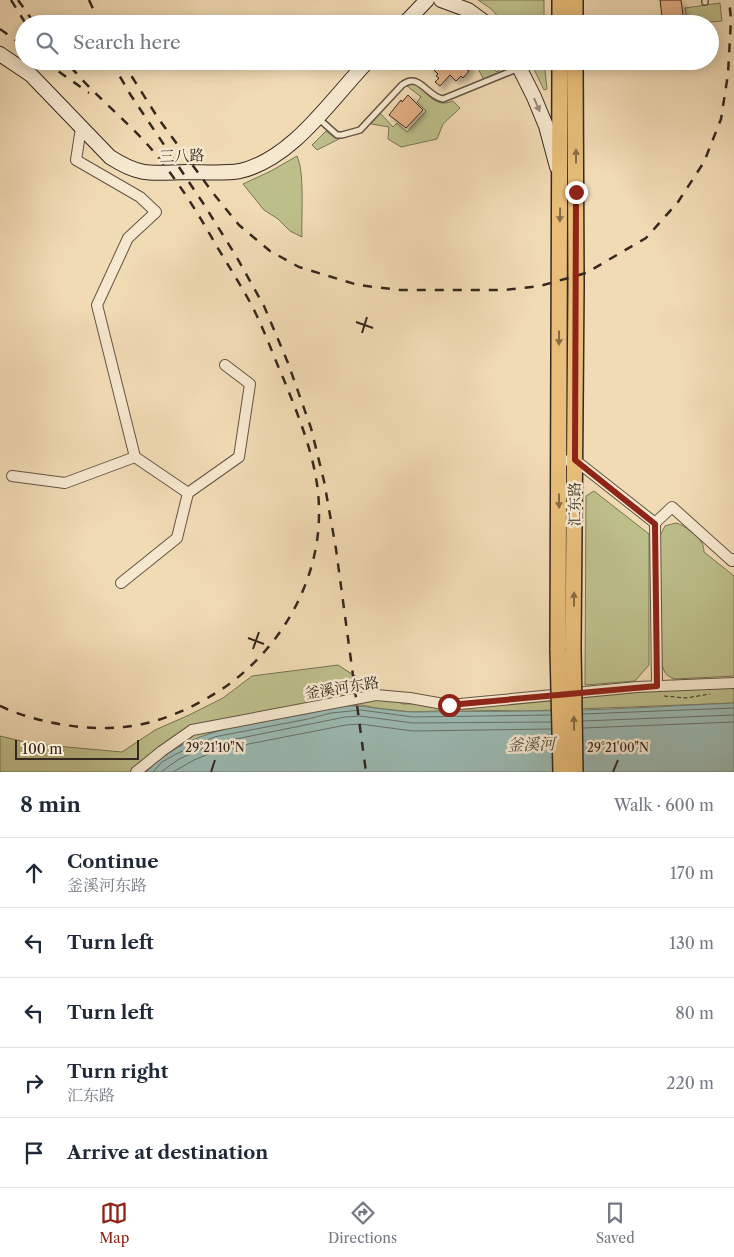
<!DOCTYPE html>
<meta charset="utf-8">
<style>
:root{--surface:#fff;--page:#f2f2f3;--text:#1f2937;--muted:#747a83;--line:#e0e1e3;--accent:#8f2418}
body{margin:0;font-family:"Libre Caslon Text","Noto Serif SC",serif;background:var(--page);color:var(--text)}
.scale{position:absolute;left:15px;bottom:12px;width:124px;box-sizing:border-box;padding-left:5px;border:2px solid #35281e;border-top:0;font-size:14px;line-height:18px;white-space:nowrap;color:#35281e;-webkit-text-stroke:4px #f6e8cf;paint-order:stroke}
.stop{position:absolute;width:15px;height:15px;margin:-11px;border:4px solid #8f2418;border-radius:50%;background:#fff}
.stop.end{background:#8f2418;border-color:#fff;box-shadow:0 1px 5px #0008}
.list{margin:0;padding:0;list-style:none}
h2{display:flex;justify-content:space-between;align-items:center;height:65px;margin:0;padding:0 20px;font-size:21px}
h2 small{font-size:16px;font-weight:400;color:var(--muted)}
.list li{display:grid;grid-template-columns:32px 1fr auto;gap:15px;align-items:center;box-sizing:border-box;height:70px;padding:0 20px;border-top:1px solid var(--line)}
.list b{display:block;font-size:19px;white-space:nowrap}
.list p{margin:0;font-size:16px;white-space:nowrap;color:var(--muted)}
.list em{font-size:16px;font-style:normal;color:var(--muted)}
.icon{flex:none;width:28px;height:28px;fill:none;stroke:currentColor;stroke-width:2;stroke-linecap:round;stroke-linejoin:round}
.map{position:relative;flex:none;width:734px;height:772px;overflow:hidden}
.search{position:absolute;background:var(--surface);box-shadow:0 2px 12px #0003;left:15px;right:15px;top:15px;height:55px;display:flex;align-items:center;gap:12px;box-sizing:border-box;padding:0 18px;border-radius:28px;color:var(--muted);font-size:19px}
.sheet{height:415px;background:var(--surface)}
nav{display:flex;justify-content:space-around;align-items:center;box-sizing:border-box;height:70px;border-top:1px solid var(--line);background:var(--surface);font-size:14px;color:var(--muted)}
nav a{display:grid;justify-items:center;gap:2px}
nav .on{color:var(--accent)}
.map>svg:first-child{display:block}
.green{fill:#bdbf8b;stroke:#797454}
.water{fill:#9bbab3;stroke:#728077}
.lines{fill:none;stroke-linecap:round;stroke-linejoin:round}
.shore{stroke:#687168;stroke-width:1}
.building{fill:#e4af85;stroke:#35281e;filter:url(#shadow)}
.lane-casing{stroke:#645544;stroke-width:8}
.street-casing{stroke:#645544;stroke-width:12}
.secondary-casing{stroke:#35281e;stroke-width:16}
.primary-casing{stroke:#35281e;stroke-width:18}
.path{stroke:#35281e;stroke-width:1;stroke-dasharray:4 2.5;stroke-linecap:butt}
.lane{stroke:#f6e8cf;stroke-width:5}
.street{stroke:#f6e8cf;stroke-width:10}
.secondary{stroke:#f6e8cf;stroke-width:14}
.primary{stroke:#e8be7a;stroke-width:15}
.rail{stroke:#35281e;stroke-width:2.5;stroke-dasharray:9 9;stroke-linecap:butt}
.primary-bridge-casing{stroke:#35281e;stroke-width:18;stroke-linecap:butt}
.primary-bridge{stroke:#e8be7a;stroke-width:15}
.oneway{fill:#968876}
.oneway2{fill:#866c47}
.route{stroke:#8f2418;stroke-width:6}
.ticks{fill:none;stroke:#35281e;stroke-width:2}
.labels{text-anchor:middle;stroke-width:5;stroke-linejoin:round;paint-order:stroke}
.street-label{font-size:15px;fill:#35281e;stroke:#f6e8cf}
.water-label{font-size:16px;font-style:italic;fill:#4e4c43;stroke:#f6e8cf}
.ticks-label{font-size:12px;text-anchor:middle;fill:#35281e;stroke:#f6e8cf;stroke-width:5;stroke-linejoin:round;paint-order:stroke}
</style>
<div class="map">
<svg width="734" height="772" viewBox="0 0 734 772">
<defs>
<filter id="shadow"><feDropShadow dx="4" dy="4" stdDeviation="2.5" flood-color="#0004"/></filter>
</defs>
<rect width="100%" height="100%" fill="#f1dbb5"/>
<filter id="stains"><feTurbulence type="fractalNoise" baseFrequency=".004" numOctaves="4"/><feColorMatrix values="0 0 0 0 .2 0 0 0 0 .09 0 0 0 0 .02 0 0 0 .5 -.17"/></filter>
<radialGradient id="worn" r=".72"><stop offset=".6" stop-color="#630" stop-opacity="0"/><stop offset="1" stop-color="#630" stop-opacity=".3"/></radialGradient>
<path class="green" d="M478,0H544V24H505L490,8Z
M720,3L722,21L688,24L685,8Z
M474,61H492L490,65L497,72L502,67L504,71L484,80Z
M530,61H544L547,89L544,90Z
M412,84C429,87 430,110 453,101L460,108L443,124L437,139L401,147L388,139L389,127L371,124L380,113L393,127L397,123L407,132L426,111L417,102L421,97L407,86Z
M326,131L334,137L341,138L317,150L312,145Z
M297,156C305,172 301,218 302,237L290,231L278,219L264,210L243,184L271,171Z
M594,491L649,534V665L635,681L585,685L586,496Z
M676,523C684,525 698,535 702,543C703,544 704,550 704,552L734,576V676L675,679C664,676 664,670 661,662L660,536L665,526Z
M338,665L389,698L403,704L547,700L652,691L734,685V703L526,711L460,710L413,712L376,708L361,705L329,708L307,714L213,732L173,749L159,758L146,772H0V736L34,744L122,752L155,730L189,715L223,698L252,676Z"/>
<path class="water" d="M734,703V772H146C185,732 231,728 283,718C304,715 324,709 344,706C368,705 391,712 416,712C452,711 489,712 526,711C595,711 665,706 734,703Z"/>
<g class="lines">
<path class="shore" d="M583,714L734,708
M583,721L734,715
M583,728L734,722
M153,772L162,762L176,754L214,737L308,719L331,713L361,710L413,717L551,715
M161,772L179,759L216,743L345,717L360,716L413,723L551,722
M173,772L194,760L218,750L346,725L360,724L413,731L551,729"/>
</g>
<path class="building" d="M660,0H681L684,22L663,24Z
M432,61H469L472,64L467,70L469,71L463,78L461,76L456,81L450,75L440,86L435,82L439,78L436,76L438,74L429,65Z
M408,95L423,110L406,128L389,115L401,100L402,102Z"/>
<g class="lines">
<g class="lane-casing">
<path id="lane" d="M705,0V2
M318,118L337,135H342L360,130L402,85C419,71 427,97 443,99L519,68"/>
</g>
<g class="street-casing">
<path id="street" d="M81,128L76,160L140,197L156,212L128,238L97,305L135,457L188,493
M559,461L575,460L655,523L657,686
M12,476L65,483L135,457
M655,523L672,507L732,561L734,559
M121,583L177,538L188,493L239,457L250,384L225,365
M136,772L162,751L192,730L376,695L410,698L449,705L637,687L734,683"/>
</g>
<g class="secondary-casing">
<path id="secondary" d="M441,0L468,10L487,24
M404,24L427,0
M0,54L31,75L110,157C141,177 152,173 186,172C203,172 223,174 240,171C293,159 332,98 368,61
M516,61L534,97L546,126L557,167"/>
</g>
<g class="primary-casing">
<path id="primary" d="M560,0V24
M575,0V24
M573,648L576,286L575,61
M558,650L560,61"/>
</g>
<path class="path" d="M664,696L686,698L710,694"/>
<use href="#lane" class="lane"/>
<use href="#street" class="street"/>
<use href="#secondary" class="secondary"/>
<use href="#primary" class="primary"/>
<path class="rail" d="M11,0L26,24
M18,0L35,24
M89,0L100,24
M0,29L24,46
M44,61L89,93
M111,61L130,94L203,203L236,256L264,306L288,363L311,428L324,481L336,549L366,772
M122,61L158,118L213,193L239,225L270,251L299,267L358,285L400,290H504L540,286L586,273L646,238L678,202L704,162L721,119L728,74L731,19L729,0
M0,706C37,723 84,731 124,727C157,724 191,709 219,691C278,653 320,583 319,511C319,466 301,422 284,380C273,355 264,329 251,304C240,284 228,265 216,245C198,213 178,181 154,152C127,120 92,94 66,61"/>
<g class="primary-bridge-casing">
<path id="primary-bridge" d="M573,648L575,772
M558,650L561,772"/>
</g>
<use href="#primary-bridge" class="primary-bridge"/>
</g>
<defs><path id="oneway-solid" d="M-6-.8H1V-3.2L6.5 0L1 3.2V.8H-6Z" transform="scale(1.25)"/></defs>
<use class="oneway" href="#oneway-solid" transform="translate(537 105) rotate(67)"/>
<g class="oneway2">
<use href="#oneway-solid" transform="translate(576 156) rotate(-90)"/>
<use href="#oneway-solid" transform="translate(560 215) rotate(91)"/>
<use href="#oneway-solid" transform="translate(559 338) rotate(90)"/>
<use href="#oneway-solid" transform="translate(559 501) rotate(90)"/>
<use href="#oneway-solid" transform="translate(574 599) rotate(-90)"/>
<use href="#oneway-solid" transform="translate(574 723) rotate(-91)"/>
</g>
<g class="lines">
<path class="route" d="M449,705L657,686L655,524L575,460L576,192"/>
</g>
<path class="ticks" d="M356,322L373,328M362,333L367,317M248,638L264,644M253,649L259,632M211,772L215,760M613,772L618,760"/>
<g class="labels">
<g class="street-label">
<text transform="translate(182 156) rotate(-1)" y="5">三八路</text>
<text transform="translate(575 504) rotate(-90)" y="5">汇东路</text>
<text transform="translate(342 688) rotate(-9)" y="5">釜溪河东路</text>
</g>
<g class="water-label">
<text transform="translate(531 744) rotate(-2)" y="6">釜溪河</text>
</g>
</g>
<g class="ticks-label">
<text x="215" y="752">29°21'10"N</text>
<text x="618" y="752">29°21'00"N</text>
</g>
<rect width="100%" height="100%" filter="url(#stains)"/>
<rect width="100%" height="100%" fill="url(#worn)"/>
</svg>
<div class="scale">100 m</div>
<div class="stop" style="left:449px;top:705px"></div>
<div class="stop end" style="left:576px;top:192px"></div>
<div class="search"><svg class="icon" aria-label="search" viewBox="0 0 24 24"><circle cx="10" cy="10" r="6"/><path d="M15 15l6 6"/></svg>Search here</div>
</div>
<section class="sheet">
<h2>8 min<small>Walk · 600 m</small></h2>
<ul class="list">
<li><svg class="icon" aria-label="ahead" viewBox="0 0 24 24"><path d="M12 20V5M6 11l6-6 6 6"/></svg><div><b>Continue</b><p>釜溪河东路</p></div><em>170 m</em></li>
<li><svg class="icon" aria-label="left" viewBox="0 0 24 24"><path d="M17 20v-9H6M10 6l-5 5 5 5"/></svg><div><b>Turn left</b></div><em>130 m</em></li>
<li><svg class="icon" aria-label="left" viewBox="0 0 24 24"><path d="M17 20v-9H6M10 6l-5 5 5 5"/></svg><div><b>Turn left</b></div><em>80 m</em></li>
<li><svg class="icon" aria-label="right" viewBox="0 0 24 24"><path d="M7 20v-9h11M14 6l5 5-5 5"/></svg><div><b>Turn right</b><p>汇东路</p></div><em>220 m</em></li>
<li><svg class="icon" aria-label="arrive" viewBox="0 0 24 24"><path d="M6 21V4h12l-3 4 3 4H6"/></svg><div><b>Arrive at destination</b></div></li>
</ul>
</section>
<nav>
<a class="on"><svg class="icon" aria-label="map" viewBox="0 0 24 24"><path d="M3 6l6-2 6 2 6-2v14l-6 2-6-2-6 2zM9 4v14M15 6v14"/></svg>Map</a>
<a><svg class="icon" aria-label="directions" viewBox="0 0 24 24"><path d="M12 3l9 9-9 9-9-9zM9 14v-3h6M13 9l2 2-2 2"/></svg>Directions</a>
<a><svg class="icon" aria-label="saved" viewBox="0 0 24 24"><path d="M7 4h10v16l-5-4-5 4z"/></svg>Saved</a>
</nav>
